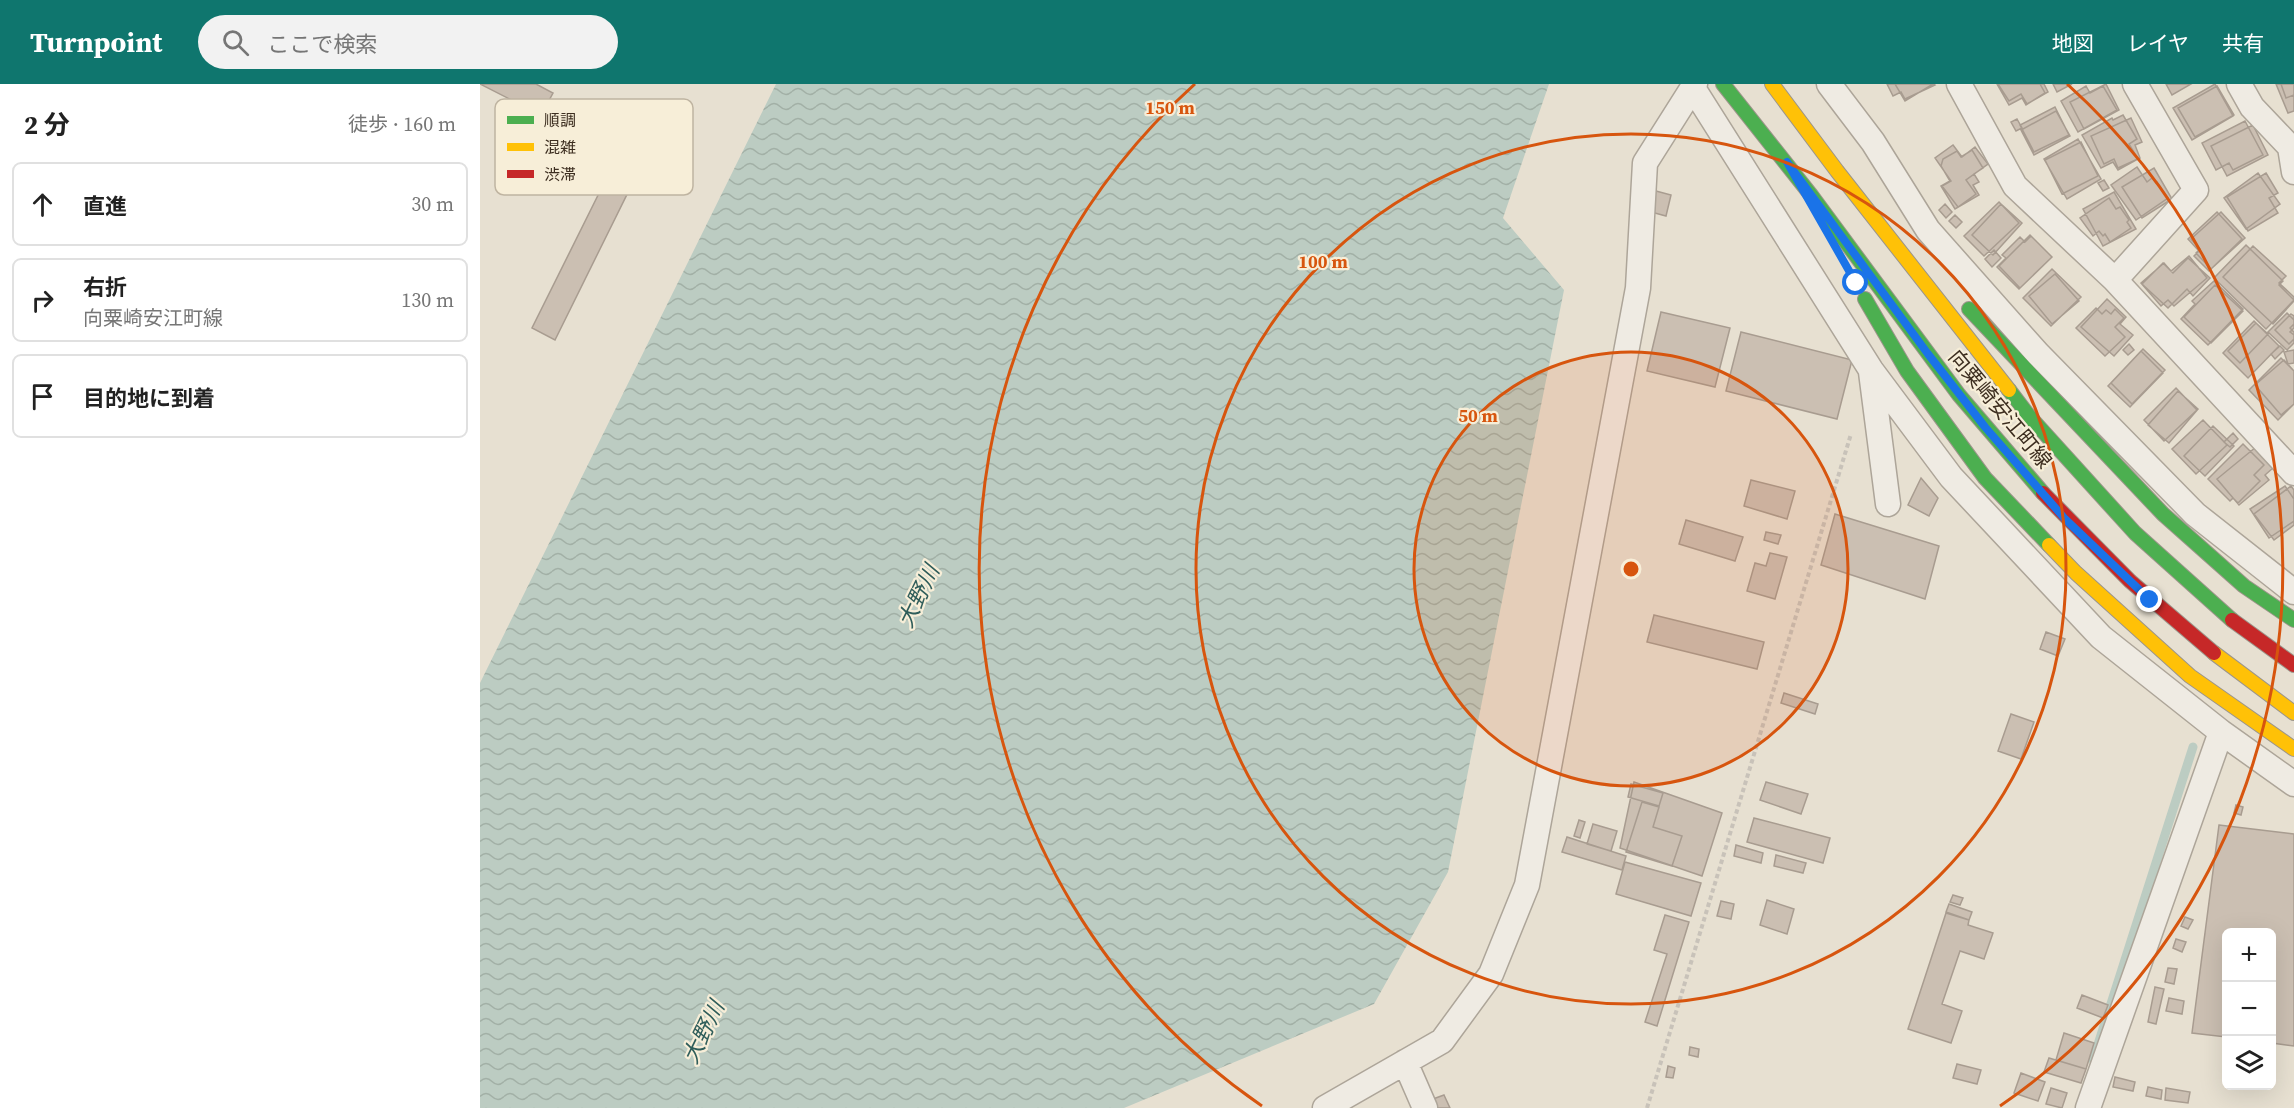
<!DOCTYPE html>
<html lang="ja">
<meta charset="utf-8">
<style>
:root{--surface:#fff;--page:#f2f2f2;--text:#222;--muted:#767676;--line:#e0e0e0;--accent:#0f766e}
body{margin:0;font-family:"Source Serif 4","Noto Sans JP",serif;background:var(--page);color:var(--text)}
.controls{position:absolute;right:18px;bottom:18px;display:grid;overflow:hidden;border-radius:9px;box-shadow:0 6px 24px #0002}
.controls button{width:54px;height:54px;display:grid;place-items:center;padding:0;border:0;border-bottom:2px solid var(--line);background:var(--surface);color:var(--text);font:30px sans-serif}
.stop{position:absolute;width:18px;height:18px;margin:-14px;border:4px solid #1a73e8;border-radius:50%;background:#fff}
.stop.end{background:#1a73e8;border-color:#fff;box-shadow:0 2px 6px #0008}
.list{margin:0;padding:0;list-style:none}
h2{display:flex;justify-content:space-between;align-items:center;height:78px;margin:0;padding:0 24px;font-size:26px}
h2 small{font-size:20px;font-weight:400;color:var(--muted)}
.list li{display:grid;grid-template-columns:39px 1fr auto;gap:18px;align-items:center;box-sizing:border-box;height:84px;margin:0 12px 12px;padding:0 12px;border:2px solid var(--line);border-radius:9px}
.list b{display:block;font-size:22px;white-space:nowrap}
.list p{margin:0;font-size:20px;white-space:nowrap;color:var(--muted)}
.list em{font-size:20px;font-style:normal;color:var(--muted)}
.icon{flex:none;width:33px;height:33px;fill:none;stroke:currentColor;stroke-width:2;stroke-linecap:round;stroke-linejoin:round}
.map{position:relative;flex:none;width:1814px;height:1024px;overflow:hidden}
header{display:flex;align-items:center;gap:36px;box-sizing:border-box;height:84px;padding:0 30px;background:var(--accent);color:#fff}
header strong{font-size:28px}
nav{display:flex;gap:33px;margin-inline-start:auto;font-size:21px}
.search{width:420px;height:54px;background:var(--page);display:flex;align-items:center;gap:15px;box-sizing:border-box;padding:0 21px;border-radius:33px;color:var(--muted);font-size:22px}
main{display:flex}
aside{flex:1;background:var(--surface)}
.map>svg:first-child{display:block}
.water{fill:url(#water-waves)}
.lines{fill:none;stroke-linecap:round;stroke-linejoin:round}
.stream{stroke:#bcccc2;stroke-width:9}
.building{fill:#cbbfb2;stroke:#a89c90;stroke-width:1.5}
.street-casing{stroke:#ada599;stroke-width:27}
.fast-casing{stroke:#9c958a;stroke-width:16}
.slow-casing{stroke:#9c958a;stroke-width:16}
.jam-casing{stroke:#9c958a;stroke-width:16}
.path{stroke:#c8c2b9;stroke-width:4;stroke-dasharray:4.5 3;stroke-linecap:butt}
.street{stroke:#efebe3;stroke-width:24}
.fast{stroke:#4caf50;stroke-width:14}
.slow{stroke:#ffc107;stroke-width:14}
.jam{stroke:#c62828;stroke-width:14}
.route{stroke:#1a73e8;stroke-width:8}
.ring{fill:none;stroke:#d7550e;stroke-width:3}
.labels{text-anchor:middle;stroke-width:4.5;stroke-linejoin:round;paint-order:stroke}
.street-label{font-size:21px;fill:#3d2e20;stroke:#f7eed8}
.water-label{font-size:22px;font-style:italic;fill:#2f5d5a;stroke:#f7eed8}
.key{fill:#f7eed8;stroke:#bfb4a1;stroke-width:1.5}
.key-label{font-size:16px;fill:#3d2e20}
.centre{fill:#d7550e;stroke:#f7eed8;stroke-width:3}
.ring-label{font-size:18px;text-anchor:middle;font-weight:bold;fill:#d7550e;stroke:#f7eed8;stroke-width:4.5;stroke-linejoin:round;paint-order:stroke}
</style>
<header>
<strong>Turnpoint</strong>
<div class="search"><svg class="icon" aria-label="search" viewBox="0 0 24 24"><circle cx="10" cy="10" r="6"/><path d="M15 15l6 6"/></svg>ここで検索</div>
<nav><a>地図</a><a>レイヤ</a><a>共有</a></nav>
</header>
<main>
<aside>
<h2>2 分<small>徒歩 · 160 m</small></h2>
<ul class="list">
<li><svg class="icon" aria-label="ahead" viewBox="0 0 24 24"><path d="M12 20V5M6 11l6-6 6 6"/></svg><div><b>直進</b></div><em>30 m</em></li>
<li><svg class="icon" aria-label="right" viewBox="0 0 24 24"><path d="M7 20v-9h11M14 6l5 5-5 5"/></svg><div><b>右折</b><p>向粟崎安江町線</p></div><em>130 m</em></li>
<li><svg class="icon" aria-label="arrive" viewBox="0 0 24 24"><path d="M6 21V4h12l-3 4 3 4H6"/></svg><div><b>目的地に到着</b></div></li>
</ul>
</aside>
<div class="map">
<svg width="1814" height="1024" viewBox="0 0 1814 1024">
<defs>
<pattern id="water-waves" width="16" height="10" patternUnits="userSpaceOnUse" patternTransform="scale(1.5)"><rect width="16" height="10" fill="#bcccc2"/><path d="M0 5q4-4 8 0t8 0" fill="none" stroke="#a2b0a6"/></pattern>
</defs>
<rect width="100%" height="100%" fill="#e7e0d1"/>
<path class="water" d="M296,0H1069L1023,134L1084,206L968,788L894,920L644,1024H0V599Z"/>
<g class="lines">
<path class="stream" d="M1613,976L1713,663"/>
</g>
<path class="building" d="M0,0H56L73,9L61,31Z
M1407,0H1454L1455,1L1425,15L1421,8L1413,12Z
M1415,0H1453L1425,17Z
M1517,0H1560L1565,9L1546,21L1542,14L1529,21Z
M1518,0H1564L1568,8L1547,20L1541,10L1529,17Z
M1573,0H1592L1577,8Z
M1626,0L1639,26L1604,45L1590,18Z
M1686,0H1711L1692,11Z
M1735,0L1753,32L1712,56L1693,24Z
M1796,0H1814V27L1808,29Z
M1801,0H1814V11L1806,14Z
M1606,2L1610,9L1623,2L1637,26L1598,48L1581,17Z
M1737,2L1754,31L1715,53L1698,24Z
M1575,23L1589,51L1554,68L1540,41Z
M1576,27L1590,52L1554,71L1541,46Z
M1643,31L1657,55L1649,60L1658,75L1638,86L1633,78L1621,84L1602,51L1632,34L1633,36Z
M1651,34L1662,58L1655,61L1660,74L1638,84L1634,75L1624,80L1611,52Z
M1537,35L1542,44L1536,47L1531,38Z
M1765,37L1783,71L1753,86L1749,79L1736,86L1722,59Z
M1773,41L1788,71L1747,92L1731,62Z
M1598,55L1621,95L1587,115L1564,75Z
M1601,58L1618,92L1582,110L1565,76Z
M1473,61L1482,73L1495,63L1508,80L1486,96L1496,110L1478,123L1462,102L1471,97L1455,74Z
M142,63L165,74L75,256L52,244Z
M1492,66L1503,84L1494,90L1499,98L1493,101L1499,111L1475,125L1461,102L1470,97L1461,82L1463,75L1477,67L1481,73Z
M1657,83L1667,98L1672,94L1676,99L1677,98L1688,114L1656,136L1631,101Z
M1674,84L1692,115L1662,134L1642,103Z
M1778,89L1800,120L1766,145L1744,114Z
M1786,89L1798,109L1789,114L1798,129L1768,147L1747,113Z
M1624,96L1629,104L1623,107L1618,99Z
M1176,107L1191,111L1186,132L1171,128Z
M1634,108L1656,145L1623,162L1603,125Z
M1629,114L1636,125L1640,123L1649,136L1647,138L1651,144L1630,158L1625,150L1623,152L1619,147L1613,152L1600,134Z
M1519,118L1539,139L1504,172L1484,152Z
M1465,120L1472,128L1466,134L1459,126Z
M1521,120L1542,139L1513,171L1492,151Z
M1737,128L1762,155L1729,187L1714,172L1719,167L1708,155Z
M1741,128L1765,154L1731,185L1716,169L1720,165L1711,155Z
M1475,131L1482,138L1476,144L1469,137Z
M1550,151L1572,173L1540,204L1519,182Z
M1551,152L1572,173L1539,205L1517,183L1526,174L1522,171L1540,153L1545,158Z
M1766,161L1803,197L1799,201L1814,216L1786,245L1734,194Z
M1773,162L1806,192L1799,199L1814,213V217L1793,240L1743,193Z
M1514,166L1521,174L1512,183L1505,175Z
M1709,172L1727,194L1694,222L1688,216L1681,222L1661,199L1684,179L1691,187Z
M1708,174L1730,194L1713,212L1707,205L1688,224L1662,200L1683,179L1693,189Z
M1572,185L1601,213L1571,242L1543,214Z
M1575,190L1599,217L1572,240L1549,212Z
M1734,197L1763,225L1728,261L1701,235L1715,220L1712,217Z
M1735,201L1763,227L1731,259L1704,233Z
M1627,215L1646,233L1640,240L1653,251L1634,272L1601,243Z
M1616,224L1622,230L1626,226L1631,230L1635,225L1644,234L1635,243L1645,253L1625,272L1596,244Z
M1181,228L1250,244L1235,303L1167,287Z
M1807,229L1814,236V244L1810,248L1814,251V259L1807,266L1788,248Z
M1811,230L1814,232V240L1810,244L1814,248V255L1809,260L1795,246Z
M1774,237L1799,262L1768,294L1743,269Z
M1776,239L1788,250L1760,279L1748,267Z
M1261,248L1372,276L1357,335L1246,307Z
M1649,260L1654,266L1648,271L1643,266Z
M1800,262L1804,266L1795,275L1791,270Z
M1663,265L1685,286L1652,320L1631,299Z
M1814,266V279L1808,280L1804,268Z
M1661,267L1683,289L1650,323L1628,302Z
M1801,274L1814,287V320L1798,336L1769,306Z
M1804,276L1814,287V320L1801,331L1775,301Z
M1696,304L1717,326L1684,357L1664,336Z
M1698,307L1718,325L1689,359L1668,341Z
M1723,336L1747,361L1716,390L1692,365Z
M1733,342L1754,362L1725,392L1704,372Z
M1753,349L1758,355L1750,363L1744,358Z
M1763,360L1784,381L1774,391L1780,397L1758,419L1753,414L1750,417L1728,395Z
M1776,363L1793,384L1785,391L1789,396L1759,421L1737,395Z
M1441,394L1458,414L1449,432L1428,421Z
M1271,396L1315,407L1307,435L1264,422Z
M1805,402L1814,415V437L1789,454L1770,425Z
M1811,402L1814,406V441L1794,456L1774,430Z
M1355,430L1459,462L1445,515L1341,481Z
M1206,436L1263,453L1255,477L1199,460Z
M1286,448L1301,451L1298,460L1284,456Z
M1290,469L1307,473L1295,515L1267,507L1275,479L1286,482Z
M1174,531L1284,558L1277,585L1167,558Z
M1566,548L1585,555L1578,572L1560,565Z
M1304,609L1338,620L1335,630L1301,619Z
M1531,630L1554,638L1541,675L1518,667Z
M1154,698L1242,729L1222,792L1140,764Z
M1286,698L1328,710L1321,730L1280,716Z
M1151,700L1183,709L1179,722L1148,713Z
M1162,718L1179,723L1173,743L1202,752L1192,782L1146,768Z
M1756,721L1763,723L1761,731L1754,729Z
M1274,734L1350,754L1343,779L1267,758Z
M1099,736L1105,738L1100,754L1094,752Z
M1113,740L1137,747L1131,767L1107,760Z
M1739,741L1814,750V962L1792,959V848H1746V953L1712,949Z
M1087,753L1146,772L1142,786L1082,768Z
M1256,761L1283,769L1281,779L1254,772Z
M1296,771L1326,779L1323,789L1294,782Z
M1145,778L1221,799L1211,832L1136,810Z
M1473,811L1483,814L1480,821L1470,818Z
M1287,816L1314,825L1307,850L1280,841Z
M1241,817L1254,820L1251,835L1237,832Z
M1469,820L1492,828L1489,836L1466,828Z
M1466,829L1489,836L1488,841L1513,849L1504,875L1480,867L1462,920L1482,927L1471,959L1428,945Z
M1185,831L1209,838L1177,942L1165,938L1187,870L1174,866Z
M1705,833L1713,836L1708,845L1701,842Z
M1696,855L1706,858L1702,868L1693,864Z
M1688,884L1697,885L1694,900L1685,898Z
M1675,903L1684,905L1676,940L1668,938Z
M1602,911L1628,921L1623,934L1597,924Z
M1689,914L1704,917L1702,930L1686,927Z
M1584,949L1614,959L1606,985L1576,976Z
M1210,963L1219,965L1218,973L1209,971Z
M1569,974L1606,985L1601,999L1564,988Z
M1477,980L1501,986L1497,1000L1473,994Z
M1188,982L1195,984L1193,994L1186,993Z
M1541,989L1565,998L1558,1017L1534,1009Z
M1635,993L1655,998L1653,1007L1633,1003Z
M1668,1003L1682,1006L1681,1015L1666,1012Z
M1571,1004L1587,1009L1582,1024L1566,1020Z
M1686,1004L1710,1008L1708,1019L1685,1016Z
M964,1011L970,1024H957L953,1015Z"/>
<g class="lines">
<g class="street-casing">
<path id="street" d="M1349,0L1393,58L1448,146L1558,270L1715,430L1814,508
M1479,0L1535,102L1635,196L1716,106L1655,0
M1759,0L1772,23L1810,63
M1213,4L1391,286L1471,393L1621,553L1741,648L1814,700
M1814,62L1810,63L1814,88
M1635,196L1814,389
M1391,288L1408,420
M925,978L945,1024
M845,1024L962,957L1011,890L1047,801L1158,204L1165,79L1215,0
M1608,1024L1741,648"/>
</g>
<g class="fast-casing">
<path id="fast" d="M1243,0L1331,111L1479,311L1563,409
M1385,215L1427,287L1505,394L1569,461
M1489,225L1683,430L1764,502L1814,536
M1529,306L1549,332L1655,449L1752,536"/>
</g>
<g class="slow-casing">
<path id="slow" d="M1292,0L1357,87L1529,306
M1569,461L1596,489L1710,592L1814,665
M1734,569L1814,629"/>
</g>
<g class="jam-casing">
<path id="jam" d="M1563,409L1650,497L1734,569
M1752,536L1814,581"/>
</g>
<path class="path" d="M1167,1024L1371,350"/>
<use href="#street" class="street"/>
<use href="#fast" class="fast"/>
<use href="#slow" class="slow"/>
<use href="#jam" class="jam"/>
</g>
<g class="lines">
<path class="route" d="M1376,199L1307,78L1448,270L1505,343L1585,435L1670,516"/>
</g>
<circle cx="1151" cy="485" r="217" fill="#d7550e" fill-opacity=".12"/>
<g class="ring">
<circle cx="1151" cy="485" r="217"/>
<circle cx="1151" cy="485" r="435"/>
<path d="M782 1022A652 652 0 0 1 715 0M1587 0A652 652 0 0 1 1520 1022"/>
</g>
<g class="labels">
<g class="street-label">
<text transform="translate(1520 325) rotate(50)" y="7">向粟崎安江町線</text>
</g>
<g class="water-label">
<text transform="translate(438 512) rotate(-64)" y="8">大野川</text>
<text transform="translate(223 948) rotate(-64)" y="8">大野川</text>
</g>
</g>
<rect x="15" y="15" width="198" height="96" rx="9" class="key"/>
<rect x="27" y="32" width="27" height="8" fill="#4caf50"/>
<rect x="27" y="59" width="27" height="8" fill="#ffc107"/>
<rect x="27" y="86" width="27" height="8" fill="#c62828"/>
<g class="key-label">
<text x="64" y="42">順調</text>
<text x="64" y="69">混雑</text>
<text x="64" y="96">渋滞</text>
</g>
<circle cx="1151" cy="485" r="9" class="centre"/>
<g class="ring-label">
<text x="690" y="30">150 m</text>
<text x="843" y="184">100 m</text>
<text x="998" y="338">50 m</text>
</g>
</svg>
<div class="controls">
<button>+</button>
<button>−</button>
<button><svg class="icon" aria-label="layers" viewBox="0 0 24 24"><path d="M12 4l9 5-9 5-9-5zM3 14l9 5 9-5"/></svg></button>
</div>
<div class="stop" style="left:1376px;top:199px"></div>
<div class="stop end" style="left:1670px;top:516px"></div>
</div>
</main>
